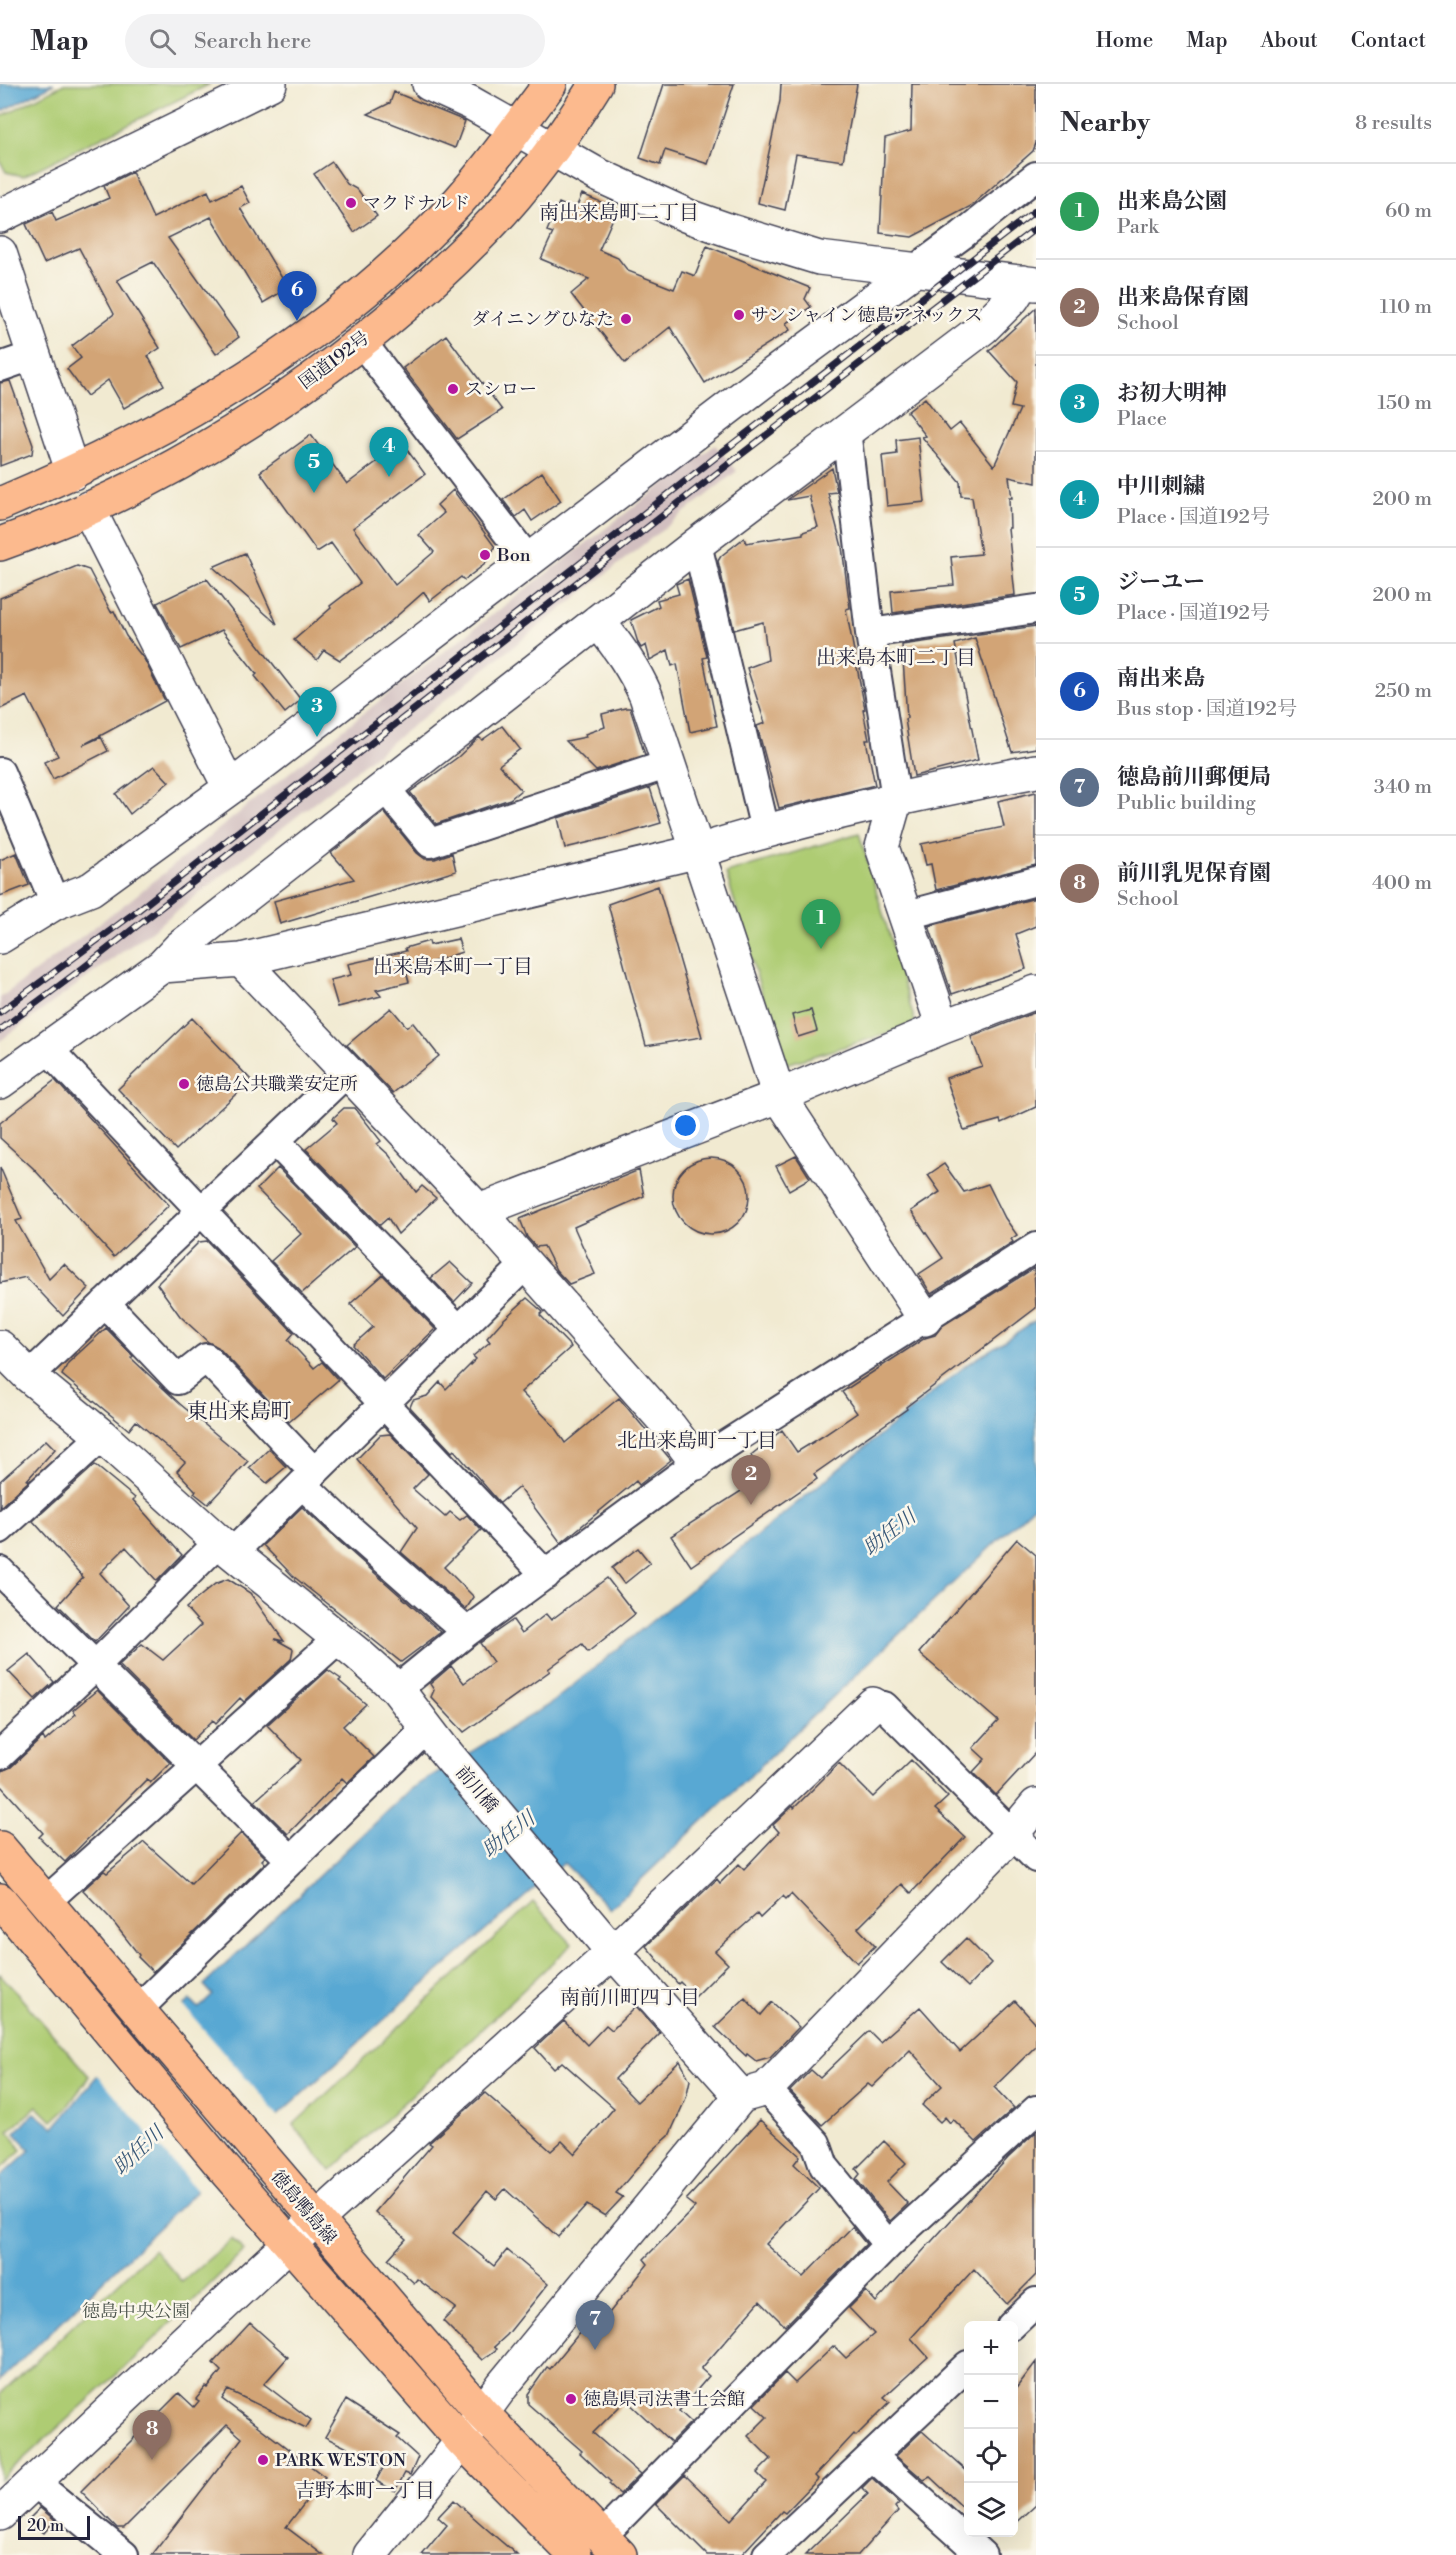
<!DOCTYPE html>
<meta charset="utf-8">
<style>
:root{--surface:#fff;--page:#f2f2f3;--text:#2b2b33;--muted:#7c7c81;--line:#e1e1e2;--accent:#7c3aed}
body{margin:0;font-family:"Libre Bodoni","Noto Serif JP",serif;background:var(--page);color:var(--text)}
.controls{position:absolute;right:18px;bottom:18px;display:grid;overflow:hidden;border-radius:9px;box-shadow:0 6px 24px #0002}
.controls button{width:54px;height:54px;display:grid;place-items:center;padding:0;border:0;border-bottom:2px solid var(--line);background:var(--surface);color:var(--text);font:30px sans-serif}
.scale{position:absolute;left:18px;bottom:15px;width:72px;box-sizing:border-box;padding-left:6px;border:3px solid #22223b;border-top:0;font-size:16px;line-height:21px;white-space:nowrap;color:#22223b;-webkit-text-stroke:4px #fbf7ec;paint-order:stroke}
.you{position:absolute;left:686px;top:1042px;width:21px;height:21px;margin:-15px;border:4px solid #fff;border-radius:50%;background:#1a73e8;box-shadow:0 0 0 9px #1a73e833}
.badge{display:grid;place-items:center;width:39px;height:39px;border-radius:50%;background:var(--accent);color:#fff;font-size:20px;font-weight:700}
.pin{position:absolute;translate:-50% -50px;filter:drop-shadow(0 2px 3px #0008)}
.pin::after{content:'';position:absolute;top:32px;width:21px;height:18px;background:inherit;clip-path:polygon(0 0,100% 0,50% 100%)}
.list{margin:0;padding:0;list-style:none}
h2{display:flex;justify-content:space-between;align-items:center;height:78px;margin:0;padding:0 24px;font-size:26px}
h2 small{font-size:20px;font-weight:400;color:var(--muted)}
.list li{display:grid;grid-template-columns:39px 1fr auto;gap:18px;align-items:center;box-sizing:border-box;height:96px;padding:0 24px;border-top:2px solid var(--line)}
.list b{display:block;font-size:22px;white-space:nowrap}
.list p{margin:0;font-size:20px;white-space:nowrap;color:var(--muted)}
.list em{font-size:20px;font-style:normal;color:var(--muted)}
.icon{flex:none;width:33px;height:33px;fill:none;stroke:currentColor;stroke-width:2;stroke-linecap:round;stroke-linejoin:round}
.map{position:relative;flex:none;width:1036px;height:2471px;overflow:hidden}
header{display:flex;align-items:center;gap:36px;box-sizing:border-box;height:84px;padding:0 30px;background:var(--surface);border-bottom:2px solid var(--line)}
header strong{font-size:28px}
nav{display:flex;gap:33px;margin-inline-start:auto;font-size:21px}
.search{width:420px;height:54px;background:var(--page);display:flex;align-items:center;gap:15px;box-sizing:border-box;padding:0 21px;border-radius:33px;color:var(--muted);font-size:22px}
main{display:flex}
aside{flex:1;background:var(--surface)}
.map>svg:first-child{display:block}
.industrial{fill:#d2bfc0}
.green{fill:#aecc73;stroke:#687757;stroke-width:1.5}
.water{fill:#58a8d3;stroke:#3d6587;stroke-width:1.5}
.pier{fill:#f1ead1}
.building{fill:#d2a476}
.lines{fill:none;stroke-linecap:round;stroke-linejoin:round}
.minor-casing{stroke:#414052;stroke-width:32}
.tertiary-casing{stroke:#414052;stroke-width:36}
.primary-casing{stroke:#414052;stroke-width:36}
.trunk-casing{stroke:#414052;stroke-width:36}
.minor{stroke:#fff;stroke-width:28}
.tertiary{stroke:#fff;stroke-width:33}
.primary{stroke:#fcba8e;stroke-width:33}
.trunk{stroke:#fcba8e;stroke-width:33}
.rail-casing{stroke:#22223b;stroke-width:7}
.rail{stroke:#fbf7ec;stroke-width:4.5;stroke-dasharray:14;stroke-linecap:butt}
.poi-dot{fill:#b5179e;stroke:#fbf7ec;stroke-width:2}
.labels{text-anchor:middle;stroke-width:5;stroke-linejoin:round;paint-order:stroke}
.poi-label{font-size:18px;fill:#22223b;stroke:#fbf7ec;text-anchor:start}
.street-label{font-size:18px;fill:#22223b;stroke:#fbf7ec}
.park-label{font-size:18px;fill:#4c554c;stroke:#fbf7ec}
.neighbourhood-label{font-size:20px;fill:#22223b;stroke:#fbf7ec}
.water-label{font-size:20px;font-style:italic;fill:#385878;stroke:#fbf7ec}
.quarter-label{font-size:21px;fill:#22223b;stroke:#fbf7ec}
</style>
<header>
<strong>Map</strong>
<div class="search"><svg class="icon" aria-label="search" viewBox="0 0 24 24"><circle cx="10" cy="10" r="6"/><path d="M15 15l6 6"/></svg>Search here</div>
<nav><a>Home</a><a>Map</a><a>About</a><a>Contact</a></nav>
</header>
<main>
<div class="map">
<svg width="1036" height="2471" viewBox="0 0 1036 2471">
<rect width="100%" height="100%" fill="#fbf7ec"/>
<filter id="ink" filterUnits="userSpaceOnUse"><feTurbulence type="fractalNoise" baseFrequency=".0167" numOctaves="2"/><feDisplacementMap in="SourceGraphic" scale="12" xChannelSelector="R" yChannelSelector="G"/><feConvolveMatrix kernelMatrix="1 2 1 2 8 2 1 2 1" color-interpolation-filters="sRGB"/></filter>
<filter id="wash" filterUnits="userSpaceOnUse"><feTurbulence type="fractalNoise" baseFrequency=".008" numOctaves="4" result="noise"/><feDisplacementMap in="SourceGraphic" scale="24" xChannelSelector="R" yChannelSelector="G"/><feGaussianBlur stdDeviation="1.35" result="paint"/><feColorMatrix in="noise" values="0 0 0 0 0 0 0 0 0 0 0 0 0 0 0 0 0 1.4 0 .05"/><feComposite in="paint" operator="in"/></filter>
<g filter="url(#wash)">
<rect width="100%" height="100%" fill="#f1ead1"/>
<path class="industrial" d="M715,361L737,387L151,847L0,957V914L129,817L361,631Z"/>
<path class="green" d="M64,0H210L23,92L6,88L0,77V33Z
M859,749L916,941L783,981L726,789Z
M533,1818L572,1860L331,2087L293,2041Z
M0,1890L89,1992L68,2022L52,2037L37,2022L9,2047L21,2066L0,2086Z
M232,2155L244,2167L136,2273L0,2396V2311L154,2165L182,2198Z"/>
<path class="water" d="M0,0H54L0,28Z
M1036,1236V1420L610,1825L564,1779L417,1906L222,2082L0,2297V2093L30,2066L15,2049L35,2029L54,2044L96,1993L191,1916L199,1924L213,1911L204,1901L410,1705L550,1620L965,1282Z"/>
<path class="pier" d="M182,1920L280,2034L199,2109L96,1989Z"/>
<g id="blocks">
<path class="building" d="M664,0H734L708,80L665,66L660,81L640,74Z
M781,0H857L843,77L796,70L785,126L758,119L780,17Z
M912,0H1036V59L1033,67L971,122L912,153L880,149L885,54L911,47Z
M394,8L465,37L455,64L368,30L390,19Z
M332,78L347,100L358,106L377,132L354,148L314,90Z
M132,88L153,134L208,107L212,116L241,102L250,119L240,124L288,204L263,219L211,133L168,154L239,253L216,270L153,178L117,196L160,264L148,272L164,301L124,324L108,296L87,312L67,285L81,274L72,262L114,230L79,164L44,179L26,140L52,128L56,137L109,114L104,102Z
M582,110L617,125L599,166L618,174L628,187L674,205L682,187L695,192L707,162L810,204L805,215L811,223L786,239L790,246L705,299L670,243L625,279L571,210L589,195L541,175L553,149L547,147L559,119L575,126Z
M1036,224V399L1009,393L1012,414H1009L1010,444H1008L1015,511L893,529L891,507L954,501L951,473L981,470L972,413L961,412L960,398L922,353L926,352L907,328L925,314L950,347L960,339L994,382L1020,325L1011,323L1017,298L989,267Z
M446,251L502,326L457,355L403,284Z
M10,297L33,361L32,370L0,382V299Z
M311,351L347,400L402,359L425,390L353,444L395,501L434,468L419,451L444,429L437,421L453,406L495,463L485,480L464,496L461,493L430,517L424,508L382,545L340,576L324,566L317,576L294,556L331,524L330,522L360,499L331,459L317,468L260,388Z
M918,353L925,418L887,422L882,372L897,370L896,356Z
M832,384L837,408L828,409L842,463L850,524L846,525L865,625L863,626L869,656H866L875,701L779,724L757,642L765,639L747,584L768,576L763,538L734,546L718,477L721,472L744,454L746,459L803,450V448L818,443L809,412L787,416Z
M542,388L561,417L532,437L525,426L516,433L503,416Z
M245,469L277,540L213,483Z
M77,482L89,486L111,528L114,527L126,552L144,575L165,617L83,661L101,653L108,667L53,695L44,678L58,672L27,612L0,625V514Z
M207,495L301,616L285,629L255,592L257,590L222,546L181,565L157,519Z
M688,495L707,573L703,574L717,642L690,648L677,580L672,582L668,566L650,576L646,561L641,564L638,559L631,536L659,522L657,516L679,510L676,500Z
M1036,542V664L1012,668L975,554L955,560L978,676L914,692L905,635L907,634L902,561Z
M625,624H630L645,671L596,687L566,657L586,653L585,650L605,643L602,630Z
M502,642L520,665L499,681L521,706L510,715L436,740L410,708L458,673L479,653L482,656Z
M154,682L169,698L130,730L116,710Z
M650,704L661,739L624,750L565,764L558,734Z
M1036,708V781L936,806L931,780L926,781L921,760L1004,743L998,717Z
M384,728L417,769L425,775H435L452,769L456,787L280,840L274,817L354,795L331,769Z
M16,769L29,801L0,812V776Z
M658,802L702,953L646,962L608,820Z
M1036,814V842L1016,850L1026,885L952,910L929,842Z
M458,855L462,868L406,887L409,898L376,906L381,912L338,923L330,896L351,891L348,880L406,867L405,864L429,857L430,861Z
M391,924L407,943L413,939L439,972L393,1009L347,961Z
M811,926L817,947L798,953L792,931Z
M1036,928V1023L1001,1039L1000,1036L964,1046L946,994L982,982L971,953Z
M192,934L251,996L176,1066L118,1005Z
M55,996L169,1121L114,1173L33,1084L0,1054V1039Z
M344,1024H355L381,1057L377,1060L389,1071L416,1108L422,1102L436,1114L398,1150L388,1134L380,1141L306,1065L337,1039L333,1034Z
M796,1072L810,1094L789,1106L776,1082Z
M673 1112a38 38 0 1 1 76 0a38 38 0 1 1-76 0Z
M944,1080L964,1108L988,1100L1005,1134L1017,1151L1011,1155L1013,1158L931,1210L919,1190L943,1174L911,1127L940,1108L928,1091Z
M0,1083L22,1135L16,1137L49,1195L64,1180L89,1204L63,1232L26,1193L0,1199Z
M278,1084L355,1163L302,1209L271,1177L301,1150L257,1105Z
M639,1086L644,1112L574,1143L595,1190L569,1200L556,1186L544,1162L536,1163L527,1153L520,1135Z
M207,1157L294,1249L288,1256L314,1284L322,1278L338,1296L289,1338L218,1263L208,1258L180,1232L157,1200L199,1158Z
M450,1178L472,1199L454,1218L431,1194Z
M1034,1184L1036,1224L906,1323L907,1325L814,1390L817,1395L691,1482L671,1452L760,1395L751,1371L782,1346L797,1368L823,1352L857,1329L842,1308L925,1254L935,1251L942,1242Z
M383,1191L435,1245L383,1295L353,1261L373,1243L350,1220Z
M527,1214L543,1228L540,1231L571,1263L521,1308L553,1341L565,1359L619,1314L671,1376L639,1401L636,1397L561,1459L519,1403L500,1419L454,1366L452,1368L410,1323L413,1316L427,1312L440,1298L446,1305L476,1275L473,1272L490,1258L487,1254L503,1236Z
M106,1244L133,1272L131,1274L180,1320L248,1377L208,1420L194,1409L196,1407L177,1387L185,1378L136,1337L129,1346L62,1291L68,1279Z
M390,1350L428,1390L413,1405L445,1433L450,1428L460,1436L467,1431L481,1446L444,1483L474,1513L466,1525L401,1468L417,1444L357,1375L380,1351Z
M46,1356L55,1365L27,1396H30L0,1423V1397Z
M269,1365L286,1383L267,1399L249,1384Z
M95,1381L135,1414L133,1416L182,1471L157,1497L126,1463L100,1489L129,1522L95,1558L58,1521L83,1493L33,1437Z
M302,1423L331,1450L441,1548L401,1578L293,1492L263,1461Z
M1017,1455L1036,1471V1668L996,1711L973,1688L985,1675L973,1664L998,1637L919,1569Z
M638,1464L650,1479L624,1500L612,1484Z
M607,1494L635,1530L588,1568L582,1560L548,1585L550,1587L464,1648L431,1613L434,1606L430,1600L451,1582L464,1599L493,1578L480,1559L513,1536L522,1549L546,1530L551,1536Z
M228,1495L250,1509L284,1557L275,1555L293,1565L291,1575L244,1618L240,1614L216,1639L213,1636L193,1656L119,1581L142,1560L163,1576L201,1541L186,1524L215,1500Z
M29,1570L54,1598L35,1615L8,1587Z
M328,1586L341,1595L339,1597L366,1620L343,1642L374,1673L347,1699L342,1694L288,1750L255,1717L301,1676L267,1641Z
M97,1606L170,1679L150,1699L147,1695L65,1778L39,1753L43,1749L0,1701V1692L1,1687L11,1683L43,1653L45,1657L76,1630L73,1626Z
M911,1676L948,1713L935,1725L965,1753L911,1809L902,1800L858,1844L875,1862L857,1879L791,1810L786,1815L783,1812L760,1834L757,1830L715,1867L728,1880L695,1913L680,1898L678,1900L646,1862L717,1795L720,1799L739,1780L744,1785L779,1748L773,1741L793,1722L794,1724L839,1679L873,1713Z
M241,1749L265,1773L262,1776L265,1779L153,1888L138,1873L139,1871L110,1834L83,1806L104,1787L107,1789L144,1758L191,1800Z
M966,1854L991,1879L968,1903L942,1878Z
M745,1914L761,1931L772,1918L799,1943L770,1973L756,1977L747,1970L746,1972L715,1943Z
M1015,1917L1036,1940V1962L994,2003L1014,2024L976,2058L953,2035L950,2039L945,2033L940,2038L922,2021L942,2002L910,1966L872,2003L868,2000L822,2041L790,2007L811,1986L820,1994L869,1947L880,1958L920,1923L960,1968Z
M636,1922L660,1949L615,1995L637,2018L680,1977L690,1996L686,2014L669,2052L652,2067L616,2109L623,2113L605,2132L587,2121L558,2153L505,2105L496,2115L487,2107L453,2149L494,2182L507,2166L548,2200L507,2251L494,2263L497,2265L482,2276L443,2237L456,2224L417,2195L414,2199L388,2175L406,2155L375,2128L432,2061L429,2059L485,2009L551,2067L562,2057L575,2070L614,2024L562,1978L554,1985L535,1964L564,1937L587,1961L606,1941L612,1946Z
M760,2036L800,2072L794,2080L819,2104L766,2160L803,2193L852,2143L866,2160L785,2242L760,2217L701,2285L709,2292L679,2327L691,2338L671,2358L626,2316L593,2349L640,2390L620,2410L609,2400L611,2398L580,2369L582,2367L528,2320V2310L547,2283L550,2285L598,2226L606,2233L648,2180L644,2175L695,2123L686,2116Z
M1036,2048V2191L1007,2220L974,2185L911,2254L928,2273L884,2313L890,2318L856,2352L854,2350L815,2392L818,2395L785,2429L782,2427L741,2471H707L656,2420L685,2391L731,2436L766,2398L757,2389L771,2375L748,2352L767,2333L754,2321L785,2289L795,2299L834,2262L846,2274L874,2250L849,2224L866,2207L876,2218L1008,2074Z
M884,2057L906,2079L887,2098L908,2120L890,2137L856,2095L860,2090L856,2085Z
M250,2239L288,2273L264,2300L311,2336L306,2344L228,2306L222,2315L325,2393L286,2443L323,2471H152L242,2354L227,2341L124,2444H117L81,2407L179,2309L194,2323L199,2317L196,2315L206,2303L208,2304L221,2287L213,2279Z
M1036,2278V2421L1014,2441V2307Z
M346,2316L400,2351L397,2354L418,2373L410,2391L405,2389L395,2407L376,2397L384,2382L325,2353Z
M922,2347L969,2389V2429L930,2393L924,2396L896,2372Z
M872,2394L899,2419L895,2423L898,2427L858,2471H805L868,2410L862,2404Z
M454,2416L489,2447L517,2471H422L447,2441L438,2433Z
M40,2424L55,2436L44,2449L28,2436Z"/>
</g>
</g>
<g filter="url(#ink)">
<use href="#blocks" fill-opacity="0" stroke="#414052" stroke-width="1.5"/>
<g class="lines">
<g class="minor-casing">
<path id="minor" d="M913,187L962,151L1036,92
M361,257L528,476
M0,283L32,272
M846,346L870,549L896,714
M697,460L765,746
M870,549L1036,525
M0,688L55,819
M385,704L430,759L669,680
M907,831L1036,797
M47,964L546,1491
M275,1057L459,1246
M105,1219L178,1296L206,1274L314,1388
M29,1292L347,988
M302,1400L342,1438L467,1548
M0,1445L102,1352
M232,1469L526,1180
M0,1487L291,1776
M397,1605L467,1548L697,1379L1036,1163
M873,1620L884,1622L1036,1774
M0,1671L96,1581L219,1458
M45,1818L338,1555
M137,1926L427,1644
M888,2161L1036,2026
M1011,2242L1036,2218
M872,2372L982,2471
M34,2398L124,2471
M601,2453L888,2161L824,2082L816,2059L766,2005
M767,2471L968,2281"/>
</g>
<g class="tertiary-casing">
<path id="tertiary" d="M429,0L471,19L598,91L688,132L731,147L819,174L1036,200
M0,132L270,0
M0,169L73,389
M88,424L230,704
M598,537C617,561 634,584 646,612L779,1012L925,1235
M896,714L882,763L943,943
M0,853L55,819L91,805L230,704L761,299L913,187
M241,876L479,1127L670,1343L697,1379
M162,882L179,864L697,460L983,244L1013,214L1023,198
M0,998L162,882L241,876L699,767C810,732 922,709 1036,687
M479,1127L779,1012L943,943L1036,908
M0,1263L29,1292L102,1352L219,1458L359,1571L397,1605L442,1664L613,1868L741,2012
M0,2430L266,2181L613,1868L873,1620
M370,2471L462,2357L502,2302L741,2012L766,2005L1011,1751L1036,1721"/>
</g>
<g class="primary-casing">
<path id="primary" d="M0,1764L482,2329L620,2471
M0,1816L222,2082L462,2357L575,2471"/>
</g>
<g class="trunk-casing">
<path id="trunk" d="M0,420C169,349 334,255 458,118C491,81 520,40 550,0
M0,460C178,398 356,280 487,144C528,102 565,50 596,0"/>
</g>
<use href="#minor" class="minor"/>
<use href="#tertiary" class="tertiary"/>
<use href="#primary" class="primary"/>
<use href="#trunk" class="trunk"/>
<g class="rail-casing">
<path id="rail" d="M0,928L137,827L721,369L1036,126
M0,946L83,884L730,379L1036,144"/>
</g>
<use href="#rail" class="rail"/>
</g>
</g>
<g class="poi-dot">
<circle cx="351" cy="119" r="6"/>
<circle cx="739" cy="231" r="6"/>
<circle cx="626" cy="235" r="6"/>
<circle cx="453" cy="305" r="6"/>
<circle cx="485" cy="471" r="6"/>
<circle cx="184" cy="1000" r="6"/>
<circle cx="571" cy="2315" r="6"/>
<circle cx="263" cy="2376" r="6"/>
</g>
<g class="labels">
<g class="poi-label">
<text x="363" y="125">マクドナルド</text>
<text x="751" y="237">サンシャイン徳島アネックス</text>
<text x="614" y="241" text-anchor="end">ダイニングひなた</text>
<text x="465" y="311">スシロー</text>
<text x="497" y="477">Bon</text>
<text x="196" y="1006">徳島公共職業安定所</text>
<text x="583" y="2321">徳島県司法書士会館</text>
<text x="275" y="2382">PARK WESTON</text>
</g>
<g class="street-label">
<text transform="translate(334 276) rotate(-37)" y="6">国道192号</text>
<text transform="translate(477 1705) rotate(50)" y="6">前川橋</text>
<text transform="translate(304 2123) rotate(50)" y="6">徳島鴨島線</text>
</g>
<g class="park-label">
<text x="136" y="2233">徳島中央公園</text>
</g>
<g class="neighbourhood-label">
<text x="619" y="135">南出来島町二丁目</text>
<text x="896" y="580">出来島本町二丁目</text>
<text x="453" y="889">出来島本町一丁目</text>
<text x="697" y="1363">北出来島町一丁目</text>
<text x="630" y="1920">南前川町四丁目</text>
<text x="365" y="2413">吉野本町一丁目</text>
</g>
<g class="water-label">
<text transform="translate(889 1448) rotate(-38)" y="7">助任川</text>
<text transform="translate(508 1750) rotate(-38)" y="7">助任川</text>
<text transform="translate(138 2066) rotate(-43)" y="7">助任川</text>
</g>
<g class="quarter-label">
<text x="239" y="1334">東出来島町</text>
</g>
</g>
</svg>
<div class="controls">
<button>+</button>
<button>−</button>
<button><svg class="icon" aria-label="locate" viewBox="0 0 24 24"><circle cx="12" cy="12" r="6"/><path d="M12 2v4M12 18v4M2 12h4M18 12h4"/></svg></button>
<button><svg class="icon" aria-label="layers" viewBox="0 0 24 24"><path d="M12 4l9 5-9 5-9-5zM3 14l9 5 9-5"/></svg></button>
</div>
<div class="scale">20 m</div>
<div class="you"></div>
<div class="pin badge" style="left:821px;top:865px;background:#2e9e5b">1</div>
<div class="pin badge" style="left:751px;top:1421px;background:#8d6e63">2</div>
<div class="pin badge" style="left:317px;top:653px;background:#0f9aa8">3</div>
<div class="pin badge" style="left:389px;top:393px;background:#0f9aa8">4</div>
<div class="pin badge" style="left:314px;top:409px;background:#0f9aa8">5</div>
<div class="pin badge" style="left:297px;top:237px;background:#1a4fb4">6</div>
<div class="pin badge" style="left:595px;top:2266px;background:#5c6f8a">7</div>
<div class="pin badge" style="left:152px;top:2376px;background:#8d6e63">8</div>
</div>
<aside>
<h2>Nearby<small>8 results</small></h2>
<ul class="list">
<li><span class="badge" style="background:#2e9e5b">1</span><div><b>出来島公園</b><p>Park</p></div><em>60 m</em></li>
<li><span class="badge" style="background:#8d6e63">2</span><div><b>出来島保育園</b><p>School</p></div><em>110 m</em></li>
<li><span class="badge" style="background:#0f9aa8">3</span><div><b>お初大明神</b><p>Place</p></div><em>150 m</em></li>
<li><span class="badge" style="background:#0f9aa8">4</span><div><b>中川刺繍</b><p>Place · 国道192号</p></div><em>200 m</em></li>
<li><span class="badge" style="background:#0f9aa8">5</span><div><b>ジーユー</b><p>Place · 国道192号</p></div><em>200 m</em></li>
<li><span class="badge" style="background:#1a4fb4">6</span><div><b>南出来島</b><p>Bus stop · 国道192号</p></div><em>250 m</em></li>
<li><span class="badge" style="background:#5c6f8a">7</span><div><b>徳島前川郵便局</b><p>Public building</p></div><em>340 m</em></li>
<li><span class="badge" style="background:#8d6e63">8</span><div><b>前川乳児保育園</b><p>School</p></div><em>400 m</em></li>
</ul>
</aside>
</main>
